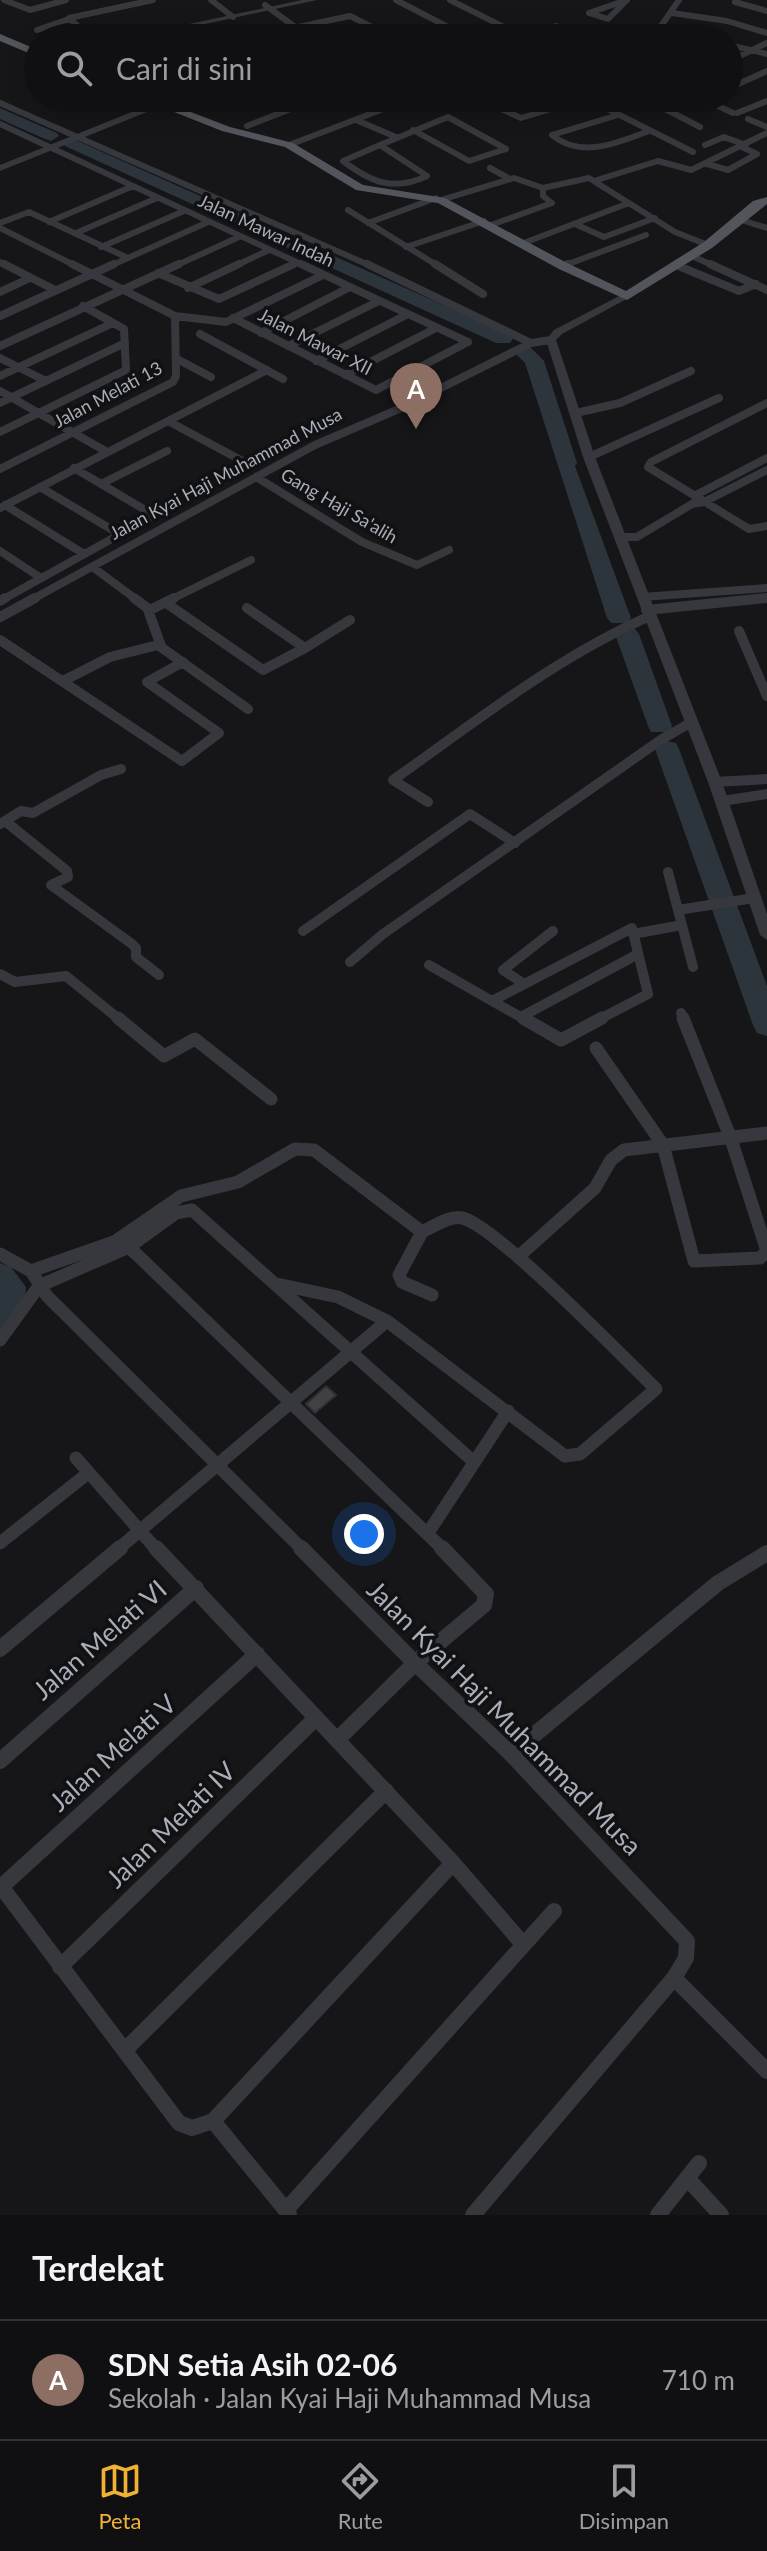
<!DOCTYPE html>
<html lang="id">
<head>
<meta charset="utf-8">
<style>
	body { margin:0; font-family:Lato,sans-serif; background:#1e1e20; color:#f1f3f6 }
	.you { position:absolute; left:364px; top:1534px; width:28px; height:28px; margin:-20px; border:6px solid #fff; border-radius:50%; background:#1a73e8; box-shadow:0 0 0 12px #1a73e833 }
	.badge { display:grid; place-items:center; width:52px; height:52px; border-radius:50%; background:#f2b134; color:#fff; font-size:26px; font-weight:700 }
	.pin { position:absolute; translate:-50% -66px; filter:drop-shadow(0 2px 4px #0008) }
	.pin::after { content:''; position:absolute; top:42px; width:28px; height:24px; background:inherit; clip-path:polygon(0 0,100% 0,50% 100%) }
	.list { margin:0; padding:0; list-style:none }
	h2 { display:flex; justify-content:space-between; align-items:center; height:104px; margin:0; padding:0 32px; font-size:34px }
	h2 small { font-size:26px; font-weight:400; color:#9c9d9f }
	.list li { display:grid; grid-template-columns:52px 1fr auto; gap:24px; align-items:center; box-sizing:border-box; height:120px; padding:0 32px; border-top:2px solid #303032 }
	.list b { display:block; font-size:30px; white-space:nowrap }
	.list p { margin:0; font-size:26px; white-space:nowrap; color:#9c9d9f }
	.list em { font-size:26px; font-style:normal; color:#9c9d9f }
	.icon { flex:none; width:44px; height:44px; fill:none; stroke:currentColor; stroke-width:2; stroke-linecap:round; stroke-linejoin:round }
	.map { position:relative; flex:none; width:767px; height:2215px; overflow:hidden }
	.search { position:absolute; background:#101012; box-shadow:0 4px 20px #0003; left:24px; right:24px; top:24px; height:88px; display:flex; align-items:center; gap:20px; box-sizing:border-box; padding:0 28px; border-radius:44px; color:#9c9d9f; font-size:30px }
	.sheet { height:224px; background:#101012 }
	nav { display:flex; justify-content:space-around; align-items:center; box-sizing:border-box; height:112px; border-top:2px solid #303032; background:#101012; font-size:22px; color:#9c9d9f }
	nav a { display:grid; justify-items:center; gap:4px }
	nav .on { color:#f2b134 }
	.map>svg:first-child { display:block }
</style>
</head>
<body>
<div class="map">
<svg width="767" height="2215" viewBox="0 0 767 2215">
	<rect width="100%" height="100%" fill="#161618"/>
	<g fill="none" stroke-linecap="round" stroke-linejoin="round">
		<path fill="#2c353c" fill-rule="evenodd" d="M0 108 57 133 59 136 51 141 45 139 0 119Z
			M71 138 510 335 513 339 510 343H496L65 146 63 143 65 140Z
			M524 346 531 348 544 361 577 463 575 466 631 618 627 623H611L607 618 525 363 514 352Z
			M627 627 635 629 639 634 672 726 669 732H651L648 726 615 634 619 629Z
			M667 741 676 743 679 749 767 986V1036L757 1033 753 1025 655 749 658 743Z
			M0 1263 11 1267 26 1287C25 1306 21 1318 12 1334L0 1338Z"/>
	</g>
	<path fill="#404145" stroke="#303034" stroke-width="2" d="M326 1386 336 1395 315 1413 306 1404Z"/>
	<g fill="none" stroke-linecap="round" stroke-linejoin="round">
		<path stroke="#37383d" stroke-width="6" d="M4 0 30 10 66 0
			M211 0 233 17
			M396 0 469 38
			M450 0 526 38
			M735 2 767 11
			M265 5 295 27
			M589 13 608 19 627 0
			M589 13 624 1
			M672 13 727 21 767 33
			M37 30 69 19
			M332 36 336 38
			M91 38 69 18 153 0
			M246 38 350 16 394 38
			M307 38 321 32 314 24
			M522 38 556 26
			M646 38 661 26 679 0
			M729 45 767 54
			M729 61 767 43
			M729 88 767 71
			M198 98 220 109 249 98
			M586 98 693 152
			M644 98 700 127
			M701 98 733 113
			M0 103 371 266
			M488 103 521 118 587 98
			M737 113 767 101
			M748 119 767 127
			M356 120 396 137
			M0 124 305 266
			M247 126 319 98
			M413 130 469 161 506 149
			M552 135C581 159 618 143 649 131
			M552 135 618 115
			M289 145 412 98
			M380 145 427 176C393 192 371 182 343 161Z
			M380 145 448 117 506 149
			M705 145 724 137 746 145
			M707 164 728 170 757 154 742 147
			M490 168 510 179
			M597 180 658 161 691 170 767 133
			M441 200 514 178 543 188
			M348 210 438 266
			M738 219 767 228
			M49 222 133 186
			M0 223 29 212 128 258 110 266
			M368 223 436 198
			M575 224 604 237 655 218
			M491 225 552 203 543 196V188L589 178 675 232 708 245
			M0 228 76 266
			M76 233 157 198
			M521 244 629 203
			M101 247 184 211
			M406 247 484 221
			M692 256 714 266
			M128 258 208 222
			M0 262 8 266
			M676 265 679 266
			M175 266 239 237
			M235 266 269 250
			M289 266 296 263
			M563 266 646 235"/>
		<path stroke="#37383d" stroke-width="8" d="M4 264 55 290
			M72 264 175 316 226 322 323 275
			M301 264 468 342
			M367 264 531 343
			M435 264 483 294
			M710 264 767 290
			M676 265 739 291 756 284
			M563 266 568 264
			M158 273 219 299 294 264
			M188 288 239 264
			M0 292 30 278
			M0 316 114 264
			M233 318 376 390 468 342
			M261 333 348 288
			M200 334 283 379
			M0 346 179 264
			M288 346 377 302
			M0 358 46 381
			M177 359 211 377
			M316 361 406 315
			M345 375 436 328
			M0 376 113 323
			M0 391 107 452
			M0 403 125 343
			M767 403 651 462 648 467 749 529 767 526
			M576 413 620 403 691 371
			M168 421 267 370
			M0 432 126 370 124 329 83 306
			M589 457 719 398
			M0 469 173 382 176 376 175 316
			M256 477 362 542 417 565 449 550
			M101 484 167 451
			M40 487 121 535
			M694 496 767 458
			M5 505 84 554
			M0 508 168 421 248 464
			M621 537H637L692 504 704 502 767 470
			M0 551 41 578
			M94 568 137 600
			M642 597 767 588
			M2 600 151 517 152 514 74 468
			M31 600 315 445 399 409 531 343 551 340
			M170 600 251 560
			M747 600 767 598"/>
		<path stroke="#37383d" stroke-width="10" d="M134 598 150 610 174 598
			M0 601 5 598
			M166 603 263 670 305 648 247 608
			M148 610 161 646
			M646 610 767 598
			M0 617 35 598
			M739 631 767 696
			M0 640 182 761 219 733 147 682 183 662
			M305 648 350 620
			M63 681 110 657 158 645 248 709
			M715 782 767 779
			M722 801 767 794
			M428 802 393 780C475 722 557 657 650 616
			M5 821 21 811 33 813 101 775 121 769
			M0 824 5 821 67 871 68 877 51 885 132 944 136 948V957L159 975
			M668 872 693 967
			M678 910 754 898
			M303 931 470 814 515 843
			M633 934 682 925
			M350 962 383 934 662 739 692 722
			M429 965 492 1001
			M0 974 15 982 66 976 120 1020
			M524 984 503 970 553 931
			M492 1001 526 1020
			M492 1001 632 928 648 994 598 1020
			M681 1013 684 1020
			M521 1017 638 954"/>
		<path stroke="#37383d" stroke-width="13" d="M118 1018 164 1056 195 1039 271 1099
			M523 1018 561 1040 602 1018
			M596 1048 663 1145 694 1261 760 1258 767 1251 731 1139 683 1018
			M422 1232 399 1275 402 1282 432 1295
			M129 1247 444 1550
			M0 1254 31 1271 47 1296 303 1550
			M518 1257 595 1188 611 1160 624 1150 767 1133
			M31 1271 114 1242 181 1196 238 1182 295 1149 314 1150 422 1232C433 1227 450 1215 462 1218 494 1224 625 1359 656 1389L580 1454 565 1456 387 1321 117 1550
			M277 1284 338 1297 387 1321
			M0 1340 39 1286 129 1247 176 1213 192 1210 474 1462
			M76 1458 157 1550
			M428 1533 508 1411
			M0 1543 87 1474"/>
		<path stroke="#37383d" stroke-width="16" d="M156 1548 453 1863 523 1944
			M301 1548 415 1663 511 1754 687 1941 686 1958 674 1978 473 2215
			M0 1649 120 1548
			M338 1739 415 1663 484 1605 486 1594 442 1548
			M511 1754 718 1583 767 1553
			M0 1761 196 1588
			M0 1885 179 2123 192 2128 213 2121 453 1863
			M1 1887 257 1654
			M60 1967 316 1718
			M674 1978 767 2071
			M125 2050 386 1791
			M213 2121 289 2214
			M687 2178 721 2215
			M286 2210 554 1911
			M658 2215 699 2163"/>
		<path fill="#37383d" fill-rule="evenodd" d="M302 0H317L140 38H124Z
			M137 29 140 33 115 38H100Z
			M159 101 163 104 162 106 0 171V165Z
			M623 294 632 296 562 334 556 340 595 457 722 782 767 914V940L760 935 708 782 583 457 546 340 554 330Z"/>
		<path fill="#53555c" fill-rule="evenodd" d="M0 34 38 50V57L0 41Z
			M139 98H154L230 127 293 143 363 185 445 198 567 263 626 291 704 242 753 201 767 197V204L712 248 627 300 559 269 438 203 356 190 285 147 222 131Z"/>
	</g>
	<g text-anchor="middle" stroke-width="7" stroke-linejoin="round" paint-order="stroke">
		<g font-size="18" fill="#a8adb8" stroke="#111113">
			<text transform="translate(266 231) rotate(25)" y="6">Jalan Mawar Indah</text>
			<text transform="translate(315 342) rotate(27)" y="6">Jalan Mawar XII</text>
			<text transform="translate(108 395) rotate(-28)" y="6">Jalan Melati 13</text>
			<text transform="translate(226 474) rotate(-28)" y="6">Jalan Kyai Haji Muhammad Musa</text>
			<text transform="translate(339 506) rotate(30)" y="6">Gang Haji Sa'alih</text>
		</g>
		<g font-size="26" fill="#a8adb8" stroke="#111113">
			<text transform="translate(100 1640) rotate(-41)" y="9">Jalan Melati VI</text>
			<text transform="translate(504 1718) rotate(45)" y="9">Jalan Kyai Haji Muhammad Musa</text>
			<text transform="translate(113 1753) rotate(-42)" y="9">Jalan Melati V</text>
			<text transform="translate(171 1825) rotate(-44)" y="9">Jalan Melati IV</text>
		</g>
	</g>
</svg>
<div class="you"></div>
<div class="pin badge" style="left:416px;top:429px;background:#8d6e63">A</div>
<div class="search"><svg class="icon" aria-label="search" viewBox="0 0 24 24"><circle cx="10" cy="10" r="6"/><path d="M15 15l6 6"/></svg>Cari di sini</div>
</div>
<section class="sheet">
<h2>Terdekat<small></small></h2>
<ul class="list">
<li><span class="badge" style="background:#8d6e63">A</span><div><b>SDN Setia Asih 02-06</b><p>Sekolah · Jalan Kyai Haji Muhammad Musa</p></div><em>710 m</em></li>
</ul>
</section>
<nav>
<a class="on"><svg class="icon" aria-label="map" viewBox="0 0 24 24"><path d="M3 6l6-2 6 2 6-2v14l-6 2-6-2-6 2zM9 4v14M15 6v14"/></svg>Peta</a>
<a><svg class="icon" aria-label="directions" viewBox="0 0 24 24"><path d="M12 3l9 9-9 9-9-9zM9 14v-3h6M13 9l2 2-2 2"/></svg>Rute</a>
<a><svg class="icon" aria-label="saved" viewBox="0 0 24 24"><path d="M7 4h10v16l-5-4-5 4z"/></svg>Disimpan</a>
</nav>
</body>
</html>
